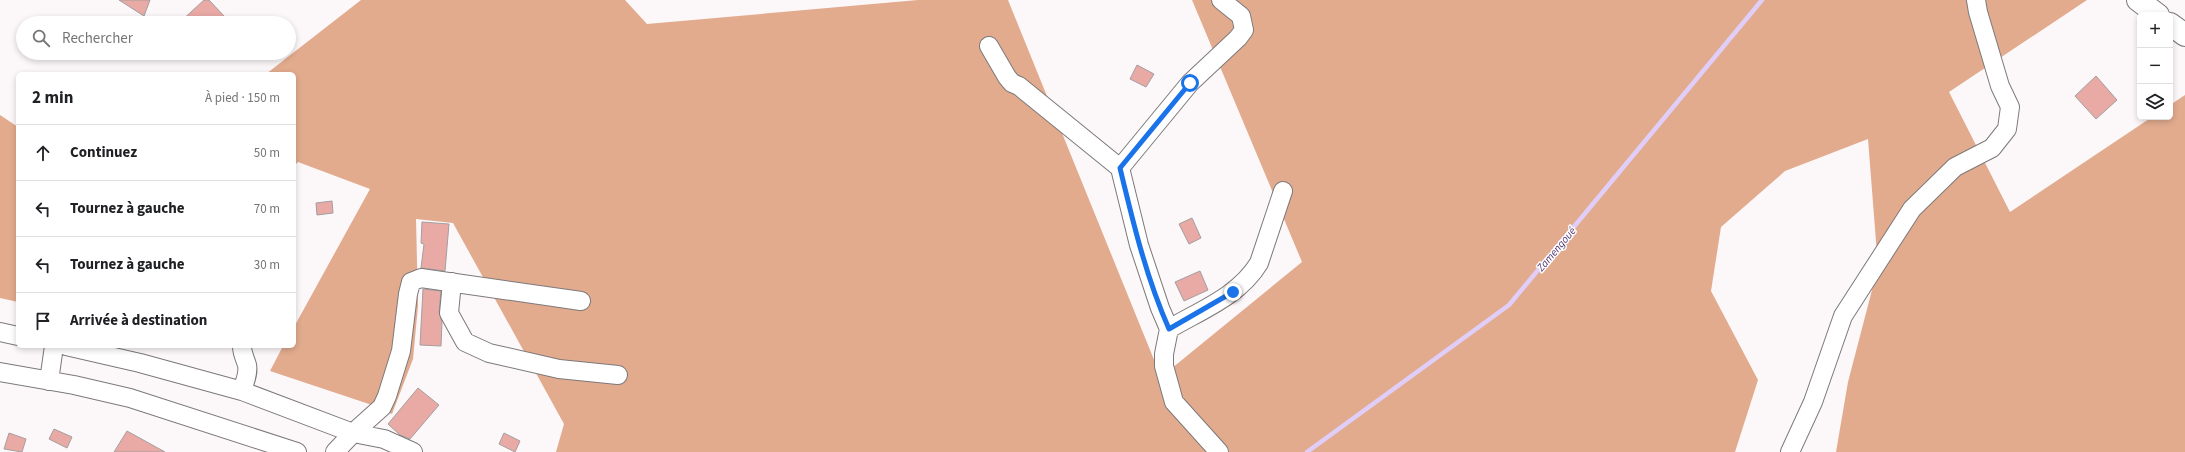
<!DOCTYPE html>
<html lang="fr">
<head>
<meta charset="utf-8">
<style>
	body { margin:0; font-family:"Source Sans 3",sans-serif; background:#f6f6f6; color:#202124 }
	.controls { position:absolute; right:12px; top:12px; display:grid; overflow:hidden; border-radius:6px; box-shadow:0 2px 6px #0003 }
	.controls button { width:36px; height:36px; display:grid; place-items:center; padding:0; border:0; border-bottom:1px solid #e0e0e0; background:#fff; color:#202124; font:20px sans-serif }
	.stop { position:absolute; width:12px; height:12px; margin:-9px; border:3px solid #1a73e8; border-radius:50%; background:#fff }
	.stop.end { background:#1a73e8; border-color:#fff; box-shadow:0 1px 4px #0008 }
	.list { margin:0; padding:0; list-style:none }
	h2 { display:flex; justify-content:space-between; align-items:center; height:52px; margin:0; padding:0 16px; font-size:17px }
	h2 small { font-size:13px; font-weight:400; color:#757577 }
	.list li { display:grid; grid-template-columns:26px 1fr auto; gap:12px; align-items:center; box-sizing:border-box; height:56px; padding:0 16px; border-top:1px solid #e0e0e0 }
	.list b { display:block; font-size:15px; white-space:nowrap }
	.list em { font-size:13px; font-style:normal; color:#757577 }
	.icon { flex:none; width:22px; height:22px; fill:none; stroke:currentColor; stroke-width:2; stroke-linecap:round; stroke-linejoin:round }
	.map { position:relative; flex:none; width:2185px; height:452px; overflow:hidden }
	.search { position:absolute; background:#fff; box-shadow:0 2px 6px #0003; left:16px; top:16px; width:280px; height:44px; display:flex; align-items:center; gap:10px; box-sizing:border-box; padding:0 14px; border-radius:22px; color:#757577; font-size:15px }
	.panel { position:absolute; background:#fff; box-shadow:0 2px 6px #0003; left:16px; top:72px; width:280px; height:276px; border-radius:6px }
	.map>svg:first-child { display:block }
</style>
</head>
<body>
<div class="map">
<svg width="2185" height="452" viewBox="0 0 2185 452">
	<rect width="100%" height="100%" fill="#fcf7f9"/>
	<path fill="#e2ab8e" d="M361 0H625L647 24 918 0H1008L1161 377 1302 262 1192 0H2087L1949 92 2010 212 2152 117H2170V105L2185 95V452H1836L1848 382 1878 267 1868 139 1785 171 1721 227 1711 291 1758 380 1735 452H556L564 424 453 223 416 219 418 306 413 359 392 414 372 405 270 371 283 346H294V327L370 189 298 162 294 166V74H266Z
		M0 115 18 127V302L0 298Z"/>
	<g fill="none" stroke-linecap="round" stroke-linejoin="round">
		<path stroke="#e0cef9" stroke-width="4.5" d="M1307 452 1509 305 1762 0"/>
	</g>
	<path fill="#e9a9a5" stroke="#a39f9f" d="M119 0H150L144 16Z
		M204 0H209L225 17 218 23H179Z
		M1137 65 1154 74 1146 87 1130 79Z
		M2096 76 2117 100 2096 119 2075 96Z
		M332 201 333 213 317 215 316 203Z
		M1192 218 1201 238 1189 244 1179 224Z
		M422 222 449 224 445 271 421 268 424 244 421 243Z
		M1200 271 1208 290 1184 301 1175 282Z
		M423 289 441 291 439 312 442 322 441 346 420 345Z
		M418 388 439 405 410 439 400 435 388 424Z
		M54 429 72 437 67 448 49 439Z
		M127 431 165 452H114Z
		M9 433 26 439 22 452 4 449Z
		M504 433 520 441 515 452 499 444Z"/>
	<g fill="none" stroke-linecap="round" stroke-linejoin="round">
		<g stroke="#7d797a" stroke-width="20">
			<path id="street" d="M989 46 1007 77 1012 83 1019 86 1120 168 1139 245 1160 308 1169 329 1164 354V366L1174 402 1219 452
				M1120 168 1190 83 1238 38 1244 30 1241 16 1221 0
				M452 282 449 313 465 342 489 353 559 369 618 375
				M1169 329C1201 310 1239 296 1259 263L1283 191
				M0 332 18 336
				M66 346 140 363 242 391 353 433 384 439 413 452
				M242 346C242 354 245 358 247 365 249 374 244 383 242 391
				M0 372 74 385 130 398 297 452
				M49 381 54 346
				M335 452 353 433 382 407 387 396 401 351 408 294 411 282 421 278 581 301
				M1790 452 1813 402 1843 316 1912 209 1955 167 1992 148 2007 129 2010 107 2000 86 1978 12 1976 0"/>
		</g>
		<g stroke="#7d797a" stroke-width="24">
			<path id="secondary" d="M2138 0 2158 15
				M2170 24 2185 35"/>
		</g>
		<use href="#street" stroke="#fff" stroke-width="18"/>
		<use href="#secondary" stroke="#fff" stroke-width="22"/>
	</g>
	<g fill="none" stroke-linecap="round" stroke-linejoin="round">
		<path stroke="#1a73e8" stroke-width="5" d="M1190 83 1120 168C1133 222 1146 277 1169 329L1233 292"/>
	</g>
	<g text-anchor="middle" stroke-width="3" stroke-linejoin="round" paint-order="stroke">
		<g font-size="11" font-style="italic" fill="#513372" stroke="#fff">
			<text transform="translate(1556 249) rotate(-50)" y="4">Zamengoué</text>
		</g>
	</g>
</svg>
<div class="controls">
<button>+</button>
<button>−</button>
<button><svg class="icon" aria-label="layers" viewBox="0 0 24 24"><path d="M12 4l9 5-9 5-9-5zM3 14l9 5 9-5"/></svg></button>
</div>
<div class="stop" style="left:1190px;top:83px"></div>
<div class="stop end" style="left:1233px;top:292px"></div>
<div class="search"><svg class="icon" aria-label="search" viewBox="0 0 24 24"><circle cx="10" cy="10" r="6"/><path d="M15 15l6 6"/></svg>Rechercher</div>
<section class="panel">
<h2>2 min<small>À pied · 150 m</small></h2>
<ul class="list">
<li><svg class="icon" aria-label="ahead" viewBox="0 0 24 24"><path d="M12 20V5M6 11l6-6 6 6"/></svg><div><b>Continuez</b></div><em>50 m</em></li>
<li><svg class="icon" aria-label="left" viewBox="0 0 24 24"><path d="M17 20v-9H6M10 6l-5 5 5 5"/></svg><div><b>Tournez à gauche</b></div><em>70 m</em></li>
<li><svg class="icon" aria-label="left" viewBox="0 0 24 24"><path d="M17 20v-9H6M10 6l-5 5 5 5"/></svg><div><b>Tournez à gauche</b></div><em>30 m</em></li>
<li><svg class="icon" aria-label="arrive" viewBox="0 0 24 24"><path d="M6 21V4h12l-3 4 3 4H6"/></svg><div><b>Arrivée à destination</b></div></li>
</ul>
</section>
</div>
</body>
</html>
